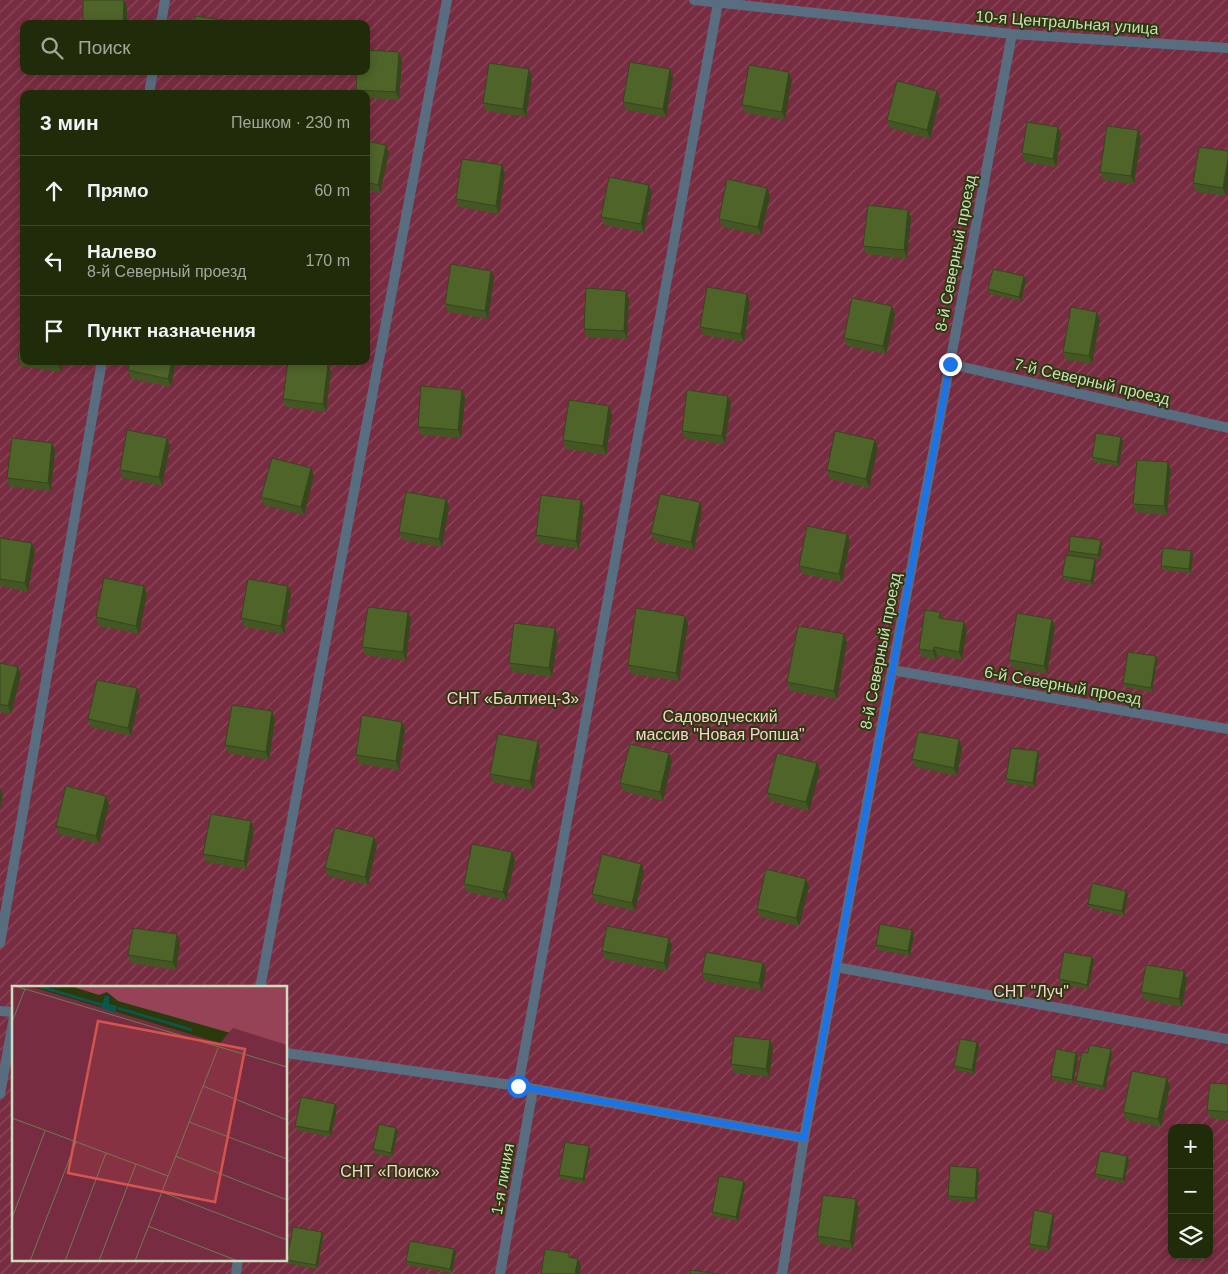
<!DOCTYPE html>
<html lang="ru">
<head>
<meta charset="utf-8">
<style>
	body { margin:0; font-family:Arial,sans-serif; background:#283412; color:#f1f3f6 }
	.controls { position:absolute; right:15px; bottom:15px; display:grid; overflow:hidden; border-radius:10px; box-shadow:0 2px 8px #0003 }
	.controls button { width:45px; height:45px; display:grid; place-items:center; padding:0; border:0; border-bottom:1px solid #3d482a; background:#202c09; color:#f1f3f6; font:25px sans-serif }
	.stop { position:absolute; width:15px; height:15px; margin:-11px; border:4px solid #1a73e8; border-radius:50%; background:#fff }
	.stop.end { background:#1a73e8; border-color:#fff; box-shadow:0 1px 5px #0008 }
	.list { margin:0; padding:0; list-style:none }
	h2 { display:flex; justify-content:space-between; align-items:center; height:65px; margin:0; padding:0 20px; font-size:21px }
	h2 small { font-size:16px; font-weight:400; color:#a2a79c }
	.list li { display:grid; grid-template-columns:32px 1fr auto; gap:15px; align-items:center; box-sizing:border-box; height:70px; padding:0 20px; border-top:1px solid #3d482a }
	.list b { display:block; font-size:19px; white-space:nowrap }
	.list p { margin:0; font-size:16px; white-space:nowrap; color:#a2a79c }
	.list em { font-size:16px; font-style:normal; color:#a2a79c }
	.icon { flex:none; width:28px; height:28px; fill:none; stroke:currentColor; stroke-width:2; stroke-linecap:round; stroke-linejoin:round }
	.map { position:relative; flex:none; width:1228px; height:1274px; overflow:hidden }
	.search { position:absolute; background:#202c09; box-shadow:0 2px 8px #0003; left:20px; top:20px; width:350px; height:55px; display:flex; align-items:center; gap:12px; box-sizing:border-box; padding:0 18px; border-radius:10px; color:#a2a79c; font-size:19px }
	.panel { position:absolute; background:#202c09; box-shadow:0 2px 8px #0003; left:20px; top:90px; width:350px; height:275px; border-radius:10px }
	.map>svg:first-child { display:block }
</style>
</head>
<body>
<div class="map">
<svg width="1228" height="1274" viewBox="0 0 1228 1274">
	<defs>
		<pattern id="garden-furrows" width="10" height="10" patternUnits="userSpaceOnUse" patternTransform="scale(1.25)"><rect width="10" height="10" fill="#782c41"/><path d="M-1 1l2-2M0 10L10 0M9 11l2-2" fill="none" stroke="#8a4a5a"/></pattern>
	</defs>
	<rect width="100%" height="100%" fill="#2b3a0c"/>
	<path fill="url(#garden-furrows)" fill-rule="evenodd" d="M0 0H1228V1274H0ZM24 24H366V71H24ZM24 94H366V361H24ZM14 988H286V1260H14ZM1172 1128H1209V1255H1172Z"/>
	<g fill="none" stroke-linecap="round" stroke-linejoin="round">
		<path stroke="#586d80" stroke-width="10" d="M161 24 165 0
			M149 94 153 71
			M0 943 102 361
			M260 988 447 0
			M518 1086 718 3"/>
		<path stroke="#586d80" stroke-width="10" d="M694 0 1012 34 1228 48
			M950 364 1228 428
			M892 670 1228 729
			M836 967 1228 1039
			M0 1011 14 1012
			M286 1053 518 1086 804 1138
			M0 1094 14 1017
			M236 1274 238 1260
			M500 1274 533 1089
			M782 1274 804 1138 1012 34"/>
	</g>
	<path fill="#435623" d="M399 52 402 60 399 100 366 98V94H357L356 90Z
		M670 69 673 77 666 117 626 110 623 102Z
		M532 77 526 117 486 111 483 103Z
		M792 80 785 120 745 113 742 105Z
		M940 99 930 139 890 128 887 120Z
		M1138 130 1141 138 1134 184 1103 180 1100 172Z
		M1061 135 1056 167 1025 162 1022 153Z
		M366 141 386 145 389 153 380 193 366 190Z
		M1228 151 1226 196 1196 192 1193 183Z
		M505 174 499 214 459 207 456 199Z
		M649 185 652 193 644 232 604 225 601 217Z
		M767 188 770 196 761 235 722 227 719 219Z
		M908 210 911 218 907 259 866 254 863 246Z
		M494 279 488 319 448 312 445 304Z
		M1026 280 1021 301 990 294 988 289Z
		M747 294 750 302 744 342 703 335 700 327Z
		M629 299 627 339 587 337 584 329Z
		M892 306 895 315 886 354 847 346 844 338Z
		M1097 312 1100 320 1092 364 1066 360 1063 352Z
		M24 317V361H62L61 372 21 366 18 358Z
		M130 361H176L171 387 131 379 128 370Z
		M328 364 331 372 326 412 286 407 283 399Z
		M462 390 465 398 461 438 421 435 418 427Z
		M728 396 731 404 725 444 685 439 682 431Z
		M609 406 612 415 606 455 566 449 563 440Z
		M1121 437 1123 441 1119 466 1093 462 1092 457Z
		M167 438 170 446 162 486 122 478 120 470Z
		M52 443 55 451 51 491 10 487 7 478Z
		M878 448 869 488 830 479 827 470Z
		M311 468 314 476 304 515 264 505 261 497Z
		M1171 470 1167 515 1136 512 1133 504Z
		M446 499 449 507 442 547 402 540 399 532Z
		M700 502 702 510 694 550 654 541 651 533Z
		M584 508 579 549 539 543 536 535Z
		M847 534 850 542 842 582 802 574 799 566Z
		M0 538 35 551 28 592 0 586Z
		M1102 544 1100 559 1070 555 1069 551Z
		M1191 551 1193 555 1191 573 1163 570 1161 566Z
		M1096 564 1093 585 1064 580 1062 576Z
		M144 586 147 594 139 634 99 626 96 617Z
		M291 594 284 634 244 627 241 618Z
		M940 612 942 618 967 630 962 660 937 655 936 660 922 657 919 649Z
		M685 616 688 624 679 681 631 674 628 665Z
		M1052 619 1055 627 1047 674 1012 668 1009 660Z
		M411 620 406 661 365 655 362 647Z
		M555 628 558 637 552 677 512 672 509 663Z
		M844 634 847 642 837 699 790 691 787 682Z
		M1156 656 1157 660 1152 692 1125 687 1123 683Z
		M0 663 21 675 11 714 0 712Z
		M137 688 140 696 131 736 91 727 88 719Z
		M272 711 275 720 269 760 228 753 225 745Z
		M405 730 399 770 359 764 356 755Z
		M962 748 957 776 915 767 912 759Z
		M540 749 533 790 493 782 490 774Z
		M669 753 672 761 663 801 623 791 620 783Z
		M1039 756 1035 787 1007 783 1006 779Z
		M820 771 809 811 770 801 767 793Z
		M106 796 109 805 99 844 59 834 56 826Z
		M251 821 254 830 246 869 206 862 203 854Z
		M374 837 377 845 368 885 328 876 325 868Z
		M515 861 506 900 467 892 464 884Z
		M644 872 635 911 595 902 592 894Z
		M806 879 809 887 799 926 760 917 757 909Z
		M1128 895 1124 916 1090 908 1088 904Z
		M914 934 910 956 878 950 876 945Z
		M180 943 176 970 131 963 128 955Z
		M672 946 667 971 605 959 602 951Z
		M1092 957 1094 962 1088 989 1060 984 1059 979Z
		M763 963 766 971 762 991 705 981 702 973Z
		M1187 979 1182 1007 1144 1000 1141 992Z
		M770 1040 773 1049 769 1077 734 1073 731 1064Z
		M977 1042 979 1046 974 1074 956 1070 954 1066Z
		M1111 1049 1112 1054 1105 1090 1077 1085 1076 1081Z
		M1076 1053 1078 1057 1073 1084 1053 1080 1051 1076Z
		M1167 1078 1170 1086 1161 1127 1126 1120 1123 1112Z
		M1228 1084V1120L1210 1118 1207 1110Z
		M337 1108 331 1137 297 1130 295 1126Z
		M398 1132 392 1157 375 1154 373 1149Z
		M590 1150 584 1183 561 1179 559 1175Z
		M1129 1160 1124 1183 1097 1178 1095 1174Z
		M977 1168 979 1172 977 1202 949 1200 948 1196Z
		M745 1185 738 1221 713 1216 712 1212Z
		M859 1208 853 1249 820 1244 817 1236Z
		M1053 1214 1054 1218 1049 1251 1030 1248 1029 1244Z
		M322 1232 323 1237 317 1269 289 1264 287 1260Z
		M456 1253 452 1273 408 1265 406 1261Z"/>
	<path fill="#37461d" d="M124 0 127 7V24H123Z
		M399 52 402 60 399 100 396 92Z
		M529 69 532 77 526 117 523 109Z
		M670 69 673 77 666 117 663 109Z
		M789 72 792 80 785 120 782 112Z
		M937 91 940 99 930 139 927 130Z
		M1058 127 1061 135 1056 167 1053 159Z
		M1138 130 1141 138 1134 184 1131 176Z
		M386 145 389 153 380 193 378 185Z
		M1228 159V186L1226 196 1223 188Z
		M502 165 505 174 499 214 496 206Z
		M649 185 652 193 644 232 641 224Z
		M767 188 770 196 761 235 758 227Z
		M908 210 911 218 907 259 904 250Z
		M491 271 494 279 488 319 485 311Z
		M1024 276 1026 280 1021 301 1019 297Z
		M626 291 629 299 627 339 624 331Z
		M747 294 750 302 744 342 741 334Z
		M892 306 895 315 886 354 883 346Z
		M1097 312 1100 320 1092 364 1089 356Z
		M58 361H62L61 372 58 364Z
		M172 361H176L171 387 168 379Z
		M328 364 331 372 326 412 323 404Z
		M462 390 465 398 461 438 458 430Z
		M728 396 731 404 725 444 722 436Z
		M609 406 612 415 606 455 603 446Z
		M1121 437 1123 441 1119 466 1117 462Z
		M167 438 170 446 162 486 159 477Z
		M875 440 878 448 869 488 866 479Z
		M52 443 55 451 51 491 48 483Z
		M1168 462 1171 470 1167 515 1164 506Z
		M311 468 314 476 304 515 301 507Z
		M446 499 449 507 442 547 439 539Z
		M581 500 584 508 579 549 576 541Z
		M700 502 702 510 694 550 691 542Z
		M847 534 850 542 842 582 839 574Z
		M1101 540 1102 544 1100 559 1098 555Z
		M32 543 35 551 28 592 25 583Z
		M1191 551 1193 555 1191 573 1189 569Z
		M1095 559 1096 564 1093 585 1091 581Z
		M144 586 147 594 139 634 136 626Z
		M288 586 291 594 284 634 281 626Z
		M408 612 411 620 406 661 403 652Z
		M685 616 688 624 679 681 676 673Z
		M1052 619 1055 627 1047 674 1044 666Z
		M964 622 967 630 962 660 959 652Z
		M555 628 558 637 552 677 549 668Z
		M844 634 847 642 837 699 834 691Z
		M934 647 937 655 936 660 933 651Z
		M1156 656 1157 660 1152 692 1151 688Z
		M18 667 21 675 11 714 8 706Z
		M137 688 140 696 131 736 128 728Z
		M272 711 275 720 269 760 266 752Z
		M402 722 405 730 399 770 396 761Z
		M959 739 962 748 957 776 954 768Z
		M538 741 540 749 533 790 530 781Z
		M1038 751 1039 756 1035 787 1033 783Z
		M669 753 672 761 663 801 660 792Z
		M817 763 820 771 809 811 806 802Z
		M0 788 3 795 0 809Z
		M106 796 109 805 99 844 96 836Z
		M251 821 254 830 246 869 244 861Z
		M374 837 377 845 368 885 365 877Z
		M512 852 515 861 506 900 503 892Z
		M641 864 644 872 635 911 632 903Z
		M806 879 809 887 799 926 796 918Z
		M1126 891 1128 895 1124 916 1122 911Z
		M912 930 914 934 910 956 908 951Z
		M177 934 180 943 176 970 173 962Z
		M669 938 672 946 667 971 664 963Z
		M1092 957 1094 962 1088 989 1087 985Z
		M763 963 766 971 762 991 759 983Z
		M1184 971 1187 979 1182 1007 1179 999Z
		M770 1040 773 1049 769 1077 766 1069Z
		M977 1042 979 1046 974 1074 972 1070Z
		M1111 1049 1112 1054 1105 1090 1103 1086Z
		M1076 1053 1078 1057 1073 1084 1072 1080Z
		M1167 1078 1170 1086 1161 1127 1158 1119Z
		M335 1104 337 1108 331 1137 329 1132Z
		M396 1128 398 1132 392 1157 391 1153Z
		M589 1146 590 1150 584 1183 583 1179Z
		M1127 1156 1129 1160 1124 1183 1123 1179Z
		M977 1168 979 1172 977 1202 975 1198Z
		M744 1181 745 1185 738 1221 736 1217Z
		M856 1199 859 1208 853 1249 850 1241Z
		M1053 1214 1054 1218 1049 1251 1047 1247Z
		M322 1232 323 1237 317 1269 316 1265Z
		M454 1249 456 1253 452 1273 450 1269Z
		M578 1259 581 1267 580 1274H575Z"/>
	<path fill="#4e6429" stroke="#37461d" d="M83 0H124L123 24H83Z
		M195 16 235 22V24H194Z
		M366 50 399 52 396 92 356 90 357 71H366Z
		M630 62 670 69 663 109 623 102Z
		M489 63 529 69 523 109 483 103Z
		M749 65 789 72 782 112 742 105Z
		M897 81 937 91 927 130 887 120Z
		M1027 122 1058 127 1053 159 1022 153Z
		M1107 126 1138 130 1131 176 1100 172Z
		M366 141 386 145 378 185 366 182Z
		M1199 147 1228 151V159L1223 188 1193 183Z
		M462 159 502 165 496 206 456 199Z
		M609 177 649 185 641 224 601 217Z
		M727 179 767 188 758 227 719 219Z
		M868 205 908 210 904 250 863 246Z
		M451 264 491 271 485 311 445 304Z
		M993 269 1024 276 1019 297 988 289Z
		M707 287 747 294 741 334 700 327Z
		M586 288 626 291 624 331 584 329Z
		M852 298 892 306 883 346 844 338Z
		M1071 307 1097 312 1089 356 1063 352Z
		M24 317V359L18 358Z
		M41 361H58V364Z
		M130 361H172L168 379 128 370Z
		M288 361H310L328 364 323 404 283 399Z
		M421 386 462 390 458 430 418 427Z
		M687 390 728 396 722 436 682 431Z
		M569 400 609 406 603 446 563 440Z
		M127 430 167 438 159 477 120 470Z
		M835 431 875 440 866 479 827 470Z
		M1096 433 1121 437 1117 462 1092 457Z
		M12 438 52 443 48 483 7 478Z
		M272 458 311 468 301 507 261 497Z
		M1137 460 1168 462 1164 506 1133 504Z
		M406 492 446 499 439 539 399 532Z
		M660 494 700 502 691 542 651 533Z
		M541 495 581 500 576 541 536 535Z
		M807 526 847 534 839 574 799 566Z
		M1070 536 1101 540 1098 555 1069 551Z
		M0 538 32 543 25 583 0 579Z
		M1163 548 1191 551 1189 569 1161 566Z
		M1066 555 1095 559 1091 581 1062 576Z
		M104 578 144 586 136 626 96 617Z
		M248 579 288 586 281 626 241 618Z
		M368 607 408 612 403 652 362 647Z
		M636 608 685 616 676 673 628 665Z
		M925 610 940 612 939 618 964 622 959 652 934 647 933 651 919 649Z
		M1017 613 1052 619 1044 666 1009 660Z
		M514 623 555 628 549 668 509 663Z
		M798 626 844 634 834 691 787 682Z
		M1128 652 1156 656 1151 688 1123 683Z
		M0 663 18 667 8 706 0 704Z
		M97 680 137 688 128 728 88 719Z
		M232 705 272 711 266 752 225 745Z
		M362 715 402 722 396 761 356 755Z
		M918 732 959 739 954 768 912 759Z
		M498 734 538 741 530 781 490 774Z
		M630 744 669 753 660 792 620 783Z
		M1011 748 1038 751 1033 783 1006 779Z
		M777 753 817 763 806 802 767 793Z
		M66 786 106 796 96 836 56 826Z
		M211 814 251 821 244 861 203 854Z
		M335 828 374 837 365 877 325 868Z
		M472 844 512 852 503 892 464 884Z
		M602 854 641 864 632 903 592 894Z
		M766 869 806 879 796 918 757 909Z
		M1092 883 1126 891 1122 911 1088 904Z
		M880 924 912 930 908 951 876 945Z
		M607 926 669 938 664 963 602 951Z
		M133 928 177 934 173 962 128 955Z
		M706 952 763 963 759 983 702 973Z
		M1064 952 1092 957 1087 985 1059 979Z
		M1146 965 1184 971 1179 999 1141 992Z
		M734 1036 770 1040 766 1069 731 1064Z
		M960 1039 977 1042 972 1070 954 1066Z
		M1089 1045 1111 1049 1103 1086 1076 1081 1082 1052 1088 1053Z
		M1056 1049 1076 1053 1072 1080 1051 1076Z
		M1132 1071 1167 1078 1158 1119 1123 1112Z
		M1210 1083 1228 1084V1112L1207 1110Z
		M301 1097 335 1104 329 1132 295 1126Z
		M379 1124 396 1128 391 1153 373 1149Z
		M565 1142 589 1146 583 1179 559 1175Z
		M1100 1151 1127 1156 1123 1179 1095 1174Z
		M950 1166 977 1168 975 1198 948 1196Z
		M719 1176 744 1181 736 1217 712 1212Z
		M823 1195 856 1199 850 1241 817 1236Z
		M1034 1210 1053 1214 1047 1247 1029 1244Z
		M293 1227 322 1232 316 1265 287 1260Z
		M410 1241 454 1249 450 1269 406 1261Z
		M545 1249 569 1253V1257L578 1259 575 1274H541Z
		M690 1270 719 1274H690Z"/>
	<g fill="none" stroke-linecap="round" stroke-linejoin="round">
		<path stroke="#1a73e8" stroke-width="6" d="M518 1086 804 1138 950 364"/>
	</g>
	<g text-anchor="middle" stroke-width="4" stroke-linejoin="round" paint-order="stroke">
		<g font-size="16" fill="#cedcbd" stroke="#2b3a0c">
			<text transform="translate(1067 22) rotate(4)" y="6">10-я Центральная улица</text>
			<text transform="translate(955 253) rotate(-79)" y="6">8-й Северный проезд</text>
			<text transform="translate(1092 381) rotate(13)" y="6">7-й Северный проезд</text>
			<text transform="translate(880 651) rotate(-79)" y="6">8-й Северный проезд</text>
			<text transform="translate(1063 685) rotate(10)" y="6">6-й Северный проезд</text>
			<text transform="translate(502 1179) rotate(-80)" y="6">1-я линия</text>
		</g>
		<g font-size="16" fill="#fecdd6" stroke="#2b3a0c">
			<text x="513" y="704">СНТ «Балтиец-3»</text>
			<text x="720" y="722">Садоводческий<tspan x="720" dy="18">массив "Новая Ропша"</tspan></text>
			<text x="1031" y="997">СНТ "Луч"</text>
			<text x="390" y="1177">СНТ «Поиск»</text>
		</g>
	</g>
	<g transform="translate(12 986)">
		<rect width="275" height="275" fill="#2b3a0c"/>
		<path d="M58 0H275V63L106 15 95 6 87 9Z" fill="#964358"/>
		<path d="M0 0H17L208 57 221 42 275 59V275H0Z" fill="#782c41"/>
		<path d="M93 10H97V18L105 20 103 27 89 22Z" fill="#0c5650"/>
		<path fill="none" stroke="#0c5650" stroke-width="2.5" d="M26 0 90 19M106 22 180 44"/>
		<path fill="none" stroke="#6c7b53" stroke-width="1" d="M3 0 275 81M0 36 13 3M191 100 275 134M0 132 156 190M177 136 275 173M163 170 275 214M150 206 275 254M0 232 33 145M136 240 226 275M18 275 64 156M53 275 94 167M87 275 124 178M123 275 206 62"/>
		<path fill="#d4554d" fill-opacity="0.15" stroke="#d4554d" stroke-width="2.5" d="M86 35 233 63 203 216 56 187Z"/>
		<rect width="275" height="275" fill="none" stroke="#cedcbd" stroke-width="2.5"/>
	</g>
</svg>
<div class="controls">
<button>+</button>
<button>−</button>
<button><svg class="icon" aria-label="layers" viewBox="0 0 24 24"><path d="M12 4l9 5-9 5-9-5zM3 14l9 5 9-5"/></svg></button>
</div>
<div class="stop" style="left:518px;top:1086px"></div>
<div class="stop end" style="left:950px;top:364px"></div>
<div class="search"><svg class="icon" aria-label="search" viewBox="0 0 24 24"><circle cx="10" cy="10" r="6"/><path d="M15 15l6 6"/></svg>Поиск</div>
<section class="panel">
<h2>3 мин<small>Пешком · 230 m</small></h2>
<ul class="list">
<li><svg class="icon" aria-label="ahead" viewBox="0 0 24 24"><path d="M12 20V5M6 11l6-6 6 6"/></svg><div><b>Прямо</b></div><em>60 m</em></li>
<li><svg class="icon" aria-label="left" viewBox="0 0 24 24"><path d="M17 20v-9H6M10 6l-5 5 5 5"/></svg><div><b>Налево</b><p>8-й Северный проезд</p></div><em>170 m</em></li>
<li><svg class="icon" aria-label="arrive" viewBox="0 0 24 24"><path d="M6 21V4h12l-3 4 3 4H6"/></svg><div><b>Пункт назначения</b></div></li>
</ul>
</section>
</div>
</body>
</html>
